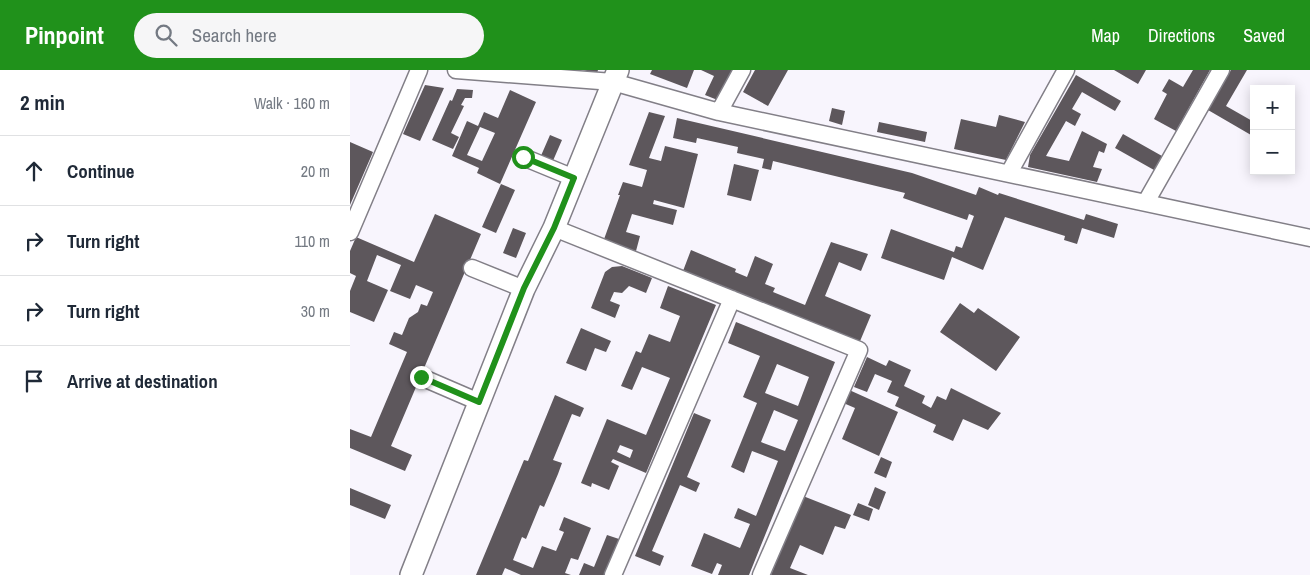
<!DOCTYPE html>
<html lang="en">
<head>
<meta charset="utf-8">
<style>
	body { margin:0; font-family:"Archivo Narrow",sans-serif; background:#f6f6f7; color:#1f2937 }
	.controls { position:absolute; right:15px; top:15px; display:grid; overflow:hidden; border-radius:0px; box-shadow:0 2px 12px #0003 }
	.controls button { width:45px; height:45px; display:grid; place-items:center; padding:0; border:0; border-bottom:1px solid #e0e1e3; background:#fff; color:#1f2937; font:25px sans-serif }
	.stop { position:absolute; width:15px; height:15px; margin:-11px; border:4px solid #20911b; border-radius:50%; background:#fff }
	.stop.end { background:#20911b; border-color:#fff; box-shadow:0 1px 5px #0008 }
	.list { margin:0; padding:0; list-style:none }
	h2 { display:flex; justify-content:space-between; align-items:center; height:65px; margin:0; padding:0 20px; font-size:21px }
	h2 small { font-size:16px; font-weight:400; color:#747a83 }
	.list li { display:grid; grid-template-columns:32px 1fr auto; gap:15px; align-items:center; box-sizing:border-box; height:70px; padding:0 20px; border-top:1px solid #e0e1e3 }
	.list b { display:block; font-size:19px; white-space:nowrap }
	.list em { font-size:16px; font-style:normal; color:#747a83 }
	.icon { flex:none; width:28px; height:28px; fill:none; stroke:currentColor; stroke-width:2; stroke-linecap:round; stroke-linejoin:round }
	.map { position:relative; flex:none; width:960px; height:505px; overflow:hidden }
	header { display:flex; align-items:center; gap:30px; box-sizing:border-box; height:70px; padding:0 25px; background:#20911b; color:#fff }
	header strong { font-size:24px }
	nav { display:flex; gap:28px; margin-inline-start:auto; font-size:18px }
	.search { width:350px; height:45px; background:#f6f6f7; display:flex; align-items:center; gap:12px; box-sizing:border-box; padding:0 18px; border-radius:28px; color:#747a83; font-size:19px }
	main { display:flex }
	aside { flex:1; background:#fff }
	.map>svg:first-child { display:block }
</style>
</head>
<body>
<header>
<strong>Pinpoint</strong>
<div class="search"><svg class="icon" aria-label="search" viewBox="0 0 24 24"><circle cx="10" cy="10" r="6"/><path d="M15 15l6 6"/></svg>Search here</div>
<nav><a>Map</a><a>Directions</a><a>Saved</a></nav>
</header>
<main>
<aside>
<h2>2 min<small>Walk · 160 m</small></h2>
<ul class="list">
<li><svg class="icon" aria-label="ahead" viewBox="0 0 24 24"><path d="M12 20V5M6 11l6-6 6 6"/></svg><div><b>Continue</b></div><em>20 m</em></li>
<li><svg class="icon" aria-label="right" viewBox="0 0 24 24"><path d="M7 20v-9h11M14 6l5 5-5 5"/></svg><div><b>Turn right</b></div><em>110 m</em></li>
<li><svg class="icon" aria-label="right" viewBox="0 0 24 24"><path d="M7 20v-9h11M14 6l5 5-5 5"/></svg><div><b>Turn right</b></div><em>30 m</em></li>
<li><svg class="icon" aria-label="arrive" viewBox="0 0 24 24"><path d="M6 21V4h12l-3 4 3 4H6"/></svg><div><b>Arrive at destination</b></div></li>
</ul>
</aside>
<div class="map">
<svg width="960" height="505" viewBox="0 0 960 505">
	<rect width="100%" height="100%" fill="#f8f5fd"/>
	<path fill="#5d575c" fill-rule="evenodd" d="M232 0H248L247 3Z
		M302 0H344L337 18 300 4Z
		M351 0H386L370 31 355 25 364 6Z
		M405 0H438L418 36 393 22Z
		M764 0H796L788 14Z
		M843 0H860L826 61 804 49 817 24 812 21 819 9 833 17Z
		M881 0H897L876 36 904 52V59L901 65 858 40Z
		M726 5 771 31 765 41 732 22 722 39 731 44 725 56 716 51 696 86 719 91 732 61 757 74 754 83 749 81 743 97 752 99 747 112 678 97 680 85Z
		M75 15 94 18 70 71 53 64Z
		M107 19 123 20 122 28H115L111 35 114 36 101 63 109 67 103 79 82 70 100 30 102 31Z
		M160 20 186 32 150 114 127 103 129 98 102 86 117 51 128 56 134 42 148 48ZM130 57 145 63 132 91 117 85Z
		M482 38 495 41 492 55 479 51Z
		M299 42 315 46 299 88 311 91 315 76 348 84 334 138 304 130 303 134 327 140 323 155 282 144 276 162 290 166 286 181 253 172 270 125H268L273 112 292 117 297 100 279 95Z
		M649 45 675 52 656 90 604 79 611 49 646 57Z
		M327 48 562 103 626 125 629 117 648 125 649 123 734 150 736 144 768 154 764 168 732 158 727 174 714 170 715 166 655 147 633 200 602 187 594 210 531 188 541 159 604 182 606 176 612 178 624 146 619 144 617 150 553 128 555 123 423 91 421 100 412 98 414 89 387 83 388 77 347 68 346 73 323 68Z
		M529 52 577 62 575 72 527 62Z
		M773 64 812 86 804 100 765 78Z
		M200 65 212 70 202 93 190 88Z
		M0 72 23 82 0 135Z
		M384 94 409 100 401 131 377 125Z
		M151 114 165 120 146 163 132 157Z
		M85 144 131 164 41 376 62 385 55 401 0 378V359L21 367 57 282 39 274 44 262 52 265 59 248 68 242 71 234 77 236 83 222 66 215 60 229 40 221 51 195 27 185 17 211 38 220 24 252 0 242V221L6 206 0 203V181L6 167 64 192Z
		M163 158 176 163 166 188 153 183Z
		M481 172 518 184 511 201 489 192 475 226 521 245 508 276 333 201 341 180 386 199 385 202 397 207 405 186 423 194 415 214 425 218 423 222 455 235Z
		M272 196 302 208 296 223 279 216 272 223 264 222 260 231 270 235 265 248 241 238 255 202 262 197Z
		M318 216 366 235 296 403 263 389 261 392 269 396 259 420 242 413 241 417 231 413 257 349 296 365 320 308 292 297 282 320 271 316 286 281 291 283 299 264 320 272 330 246 310 238ZM270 375 283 380 280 388 267 382Z
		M610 233 624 243 628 238 670 267 646 301 590 262Z
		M386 252 485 292 399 505H368L372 495 367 493 362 504 341 496 354 463 390 478 400 454 384 448 388 438 406 446 428 391 402 381 394 403 381 397 407 333 393 327 410 286 378 273ZM427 294 459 307 448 336 415 323ZM424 340 448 350 435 381 411 372Z
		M231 258 261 271 256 282 245 278 236 301 216 293Z
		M517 287 536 296 539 290 561 300 554 316 575 326 572 333 581 338 587 326 596 330 601 318 651 343 638 360 613 349 603 371 583 362 586 355 545 336 549 327 537 322 542 311 525 304 517 322 504 317Z
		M497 319 548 342 529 386 492 369 505 338 491 332Z
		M205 325 234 338 230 347 222 344 203 390 212 393 208 404 194 437 190 435 176 469 172 467 163 490 183 498 192 476 206 481 214 462 209 460 214 447 241 458 228 490 221 488 215 503 221 505H171L155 498 152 505H126L174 390 178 391Z
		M344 343 361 350 337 407 350 413 346 422 330 415 302 481 314 486 310 496 285 486Z
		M531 387 542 392 536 408 524 403Z
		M525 417 536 422 529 440 518 435Z
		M0 418 41 435 35 449 0 435Z
		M453 426 501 445 495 459 485 456 473 485 450 475 440 498 458 505H421Z
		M508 433 523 439 519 451 503 445Z
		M257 465 269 469 255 505H229L234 493 244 497Z"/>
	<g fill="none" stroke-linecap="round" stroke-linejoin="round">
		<g stroke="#827f87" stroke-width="19">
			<path id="minor" d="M106 0 263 12 369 42 960 168
				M369 42 392 0
				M173 87 224 108
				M659 103 716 0
				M796 132 871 0
				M204 158 509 280 411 505
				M0 162 69 0
				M122 198 174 219
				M71 307 129 332
				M263 505 382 229"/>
		</g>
		<g stroke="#827f87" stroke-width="24">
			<path id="major" d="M61 505 174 219 204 158 268 0"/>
		</g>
		<use href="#minor" stroke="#fff" stroke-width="16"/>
		<use href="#major" stroke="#fff" stroke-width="21"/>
	</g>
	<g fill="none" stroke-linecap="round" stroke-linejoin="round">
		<path stroke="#20911b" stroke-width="6" d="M71 307 129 332 174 218 204 158 224 108 173 87"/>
	</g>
</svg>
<div class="controls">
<button>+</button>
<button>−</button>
</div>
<div class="stop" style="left:173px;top:87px"></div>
<div class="stop end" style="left:71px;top:307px"></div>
</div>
</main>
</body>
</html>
